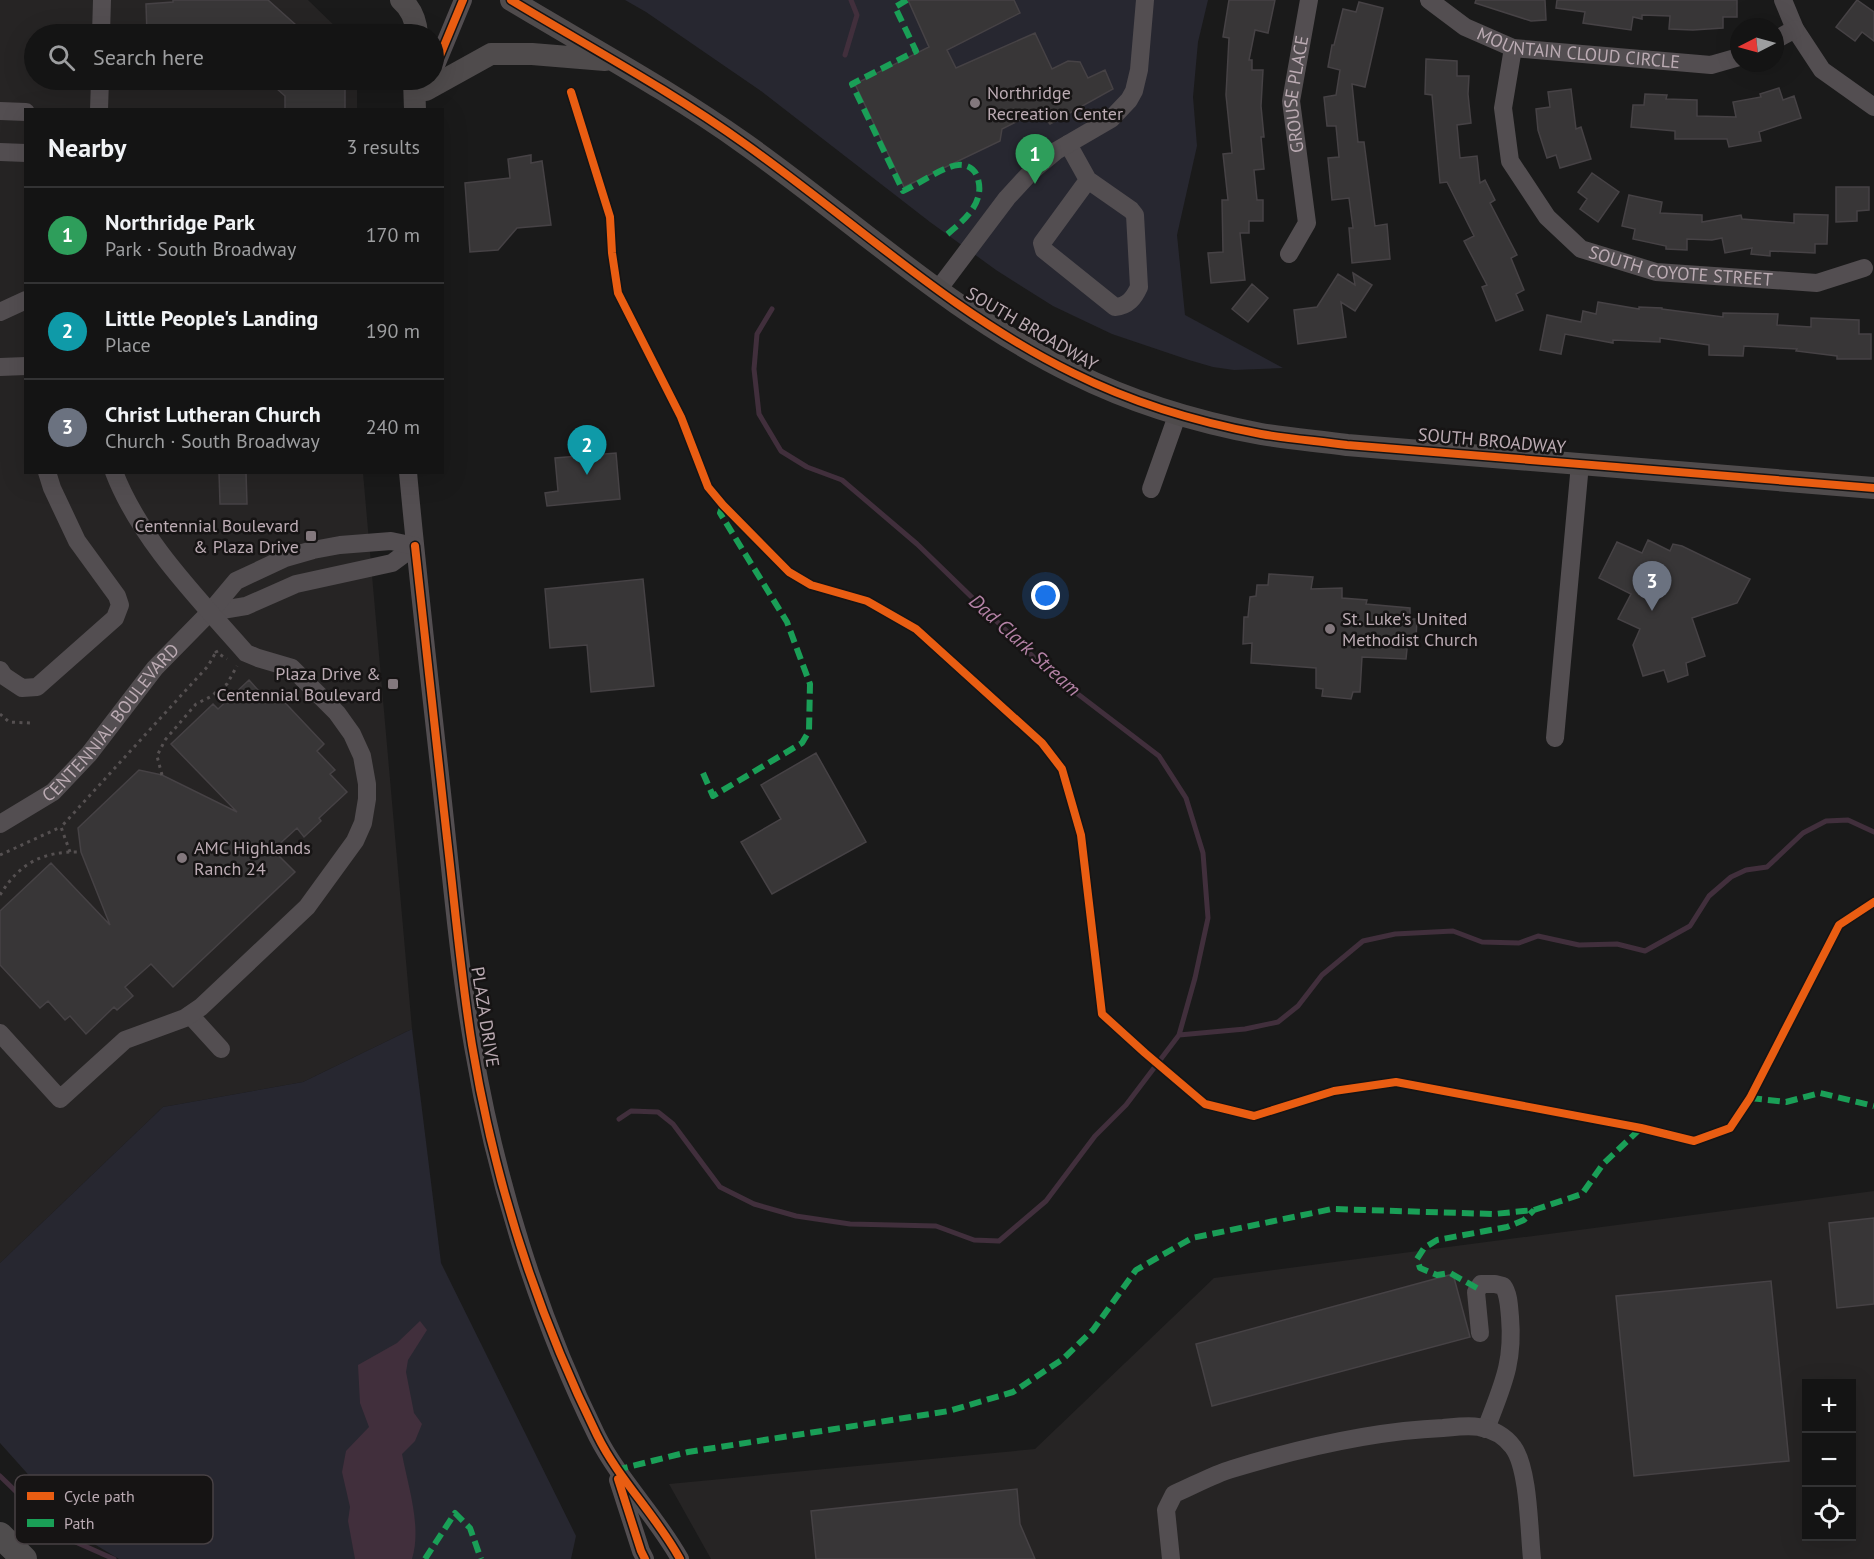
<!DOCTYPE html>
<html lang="en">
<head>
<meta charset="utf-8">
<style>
	body { margin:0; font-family:"PT Sans",sans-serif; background:#1d1d1d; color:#f1f3f6 }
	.controls { position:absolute; right:18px; bottom:18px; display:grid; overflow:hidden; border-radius:0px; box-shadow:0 6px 24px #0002 }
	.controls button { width:54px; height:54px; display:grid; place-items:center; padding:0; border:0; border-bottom:2px solid #333334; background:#141414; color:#f1f3f6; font:30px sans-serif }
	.compass { position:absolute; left:1730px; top:18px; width:54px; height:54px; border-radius:50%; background:#141414; box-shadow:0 6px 24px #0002; rotate:264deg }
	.you { position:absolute; left:1046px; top:596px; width:21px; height:21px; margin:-15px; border:4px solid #fff; border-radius:50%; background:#1a73e8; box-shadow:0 0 0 9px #1a73e833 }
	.badge { display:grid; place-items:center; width:39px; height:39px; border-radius:50%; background:#db2777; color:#fff; font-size:20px; font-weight:700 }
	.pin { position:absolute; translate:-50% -50px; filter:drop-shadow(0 2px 3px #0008) }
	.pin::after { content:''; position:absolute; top:32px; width:21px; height:18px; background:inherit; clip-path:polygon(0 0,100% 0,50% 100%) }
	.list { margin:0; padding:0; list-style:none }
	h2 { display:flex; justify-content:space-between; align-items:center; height:78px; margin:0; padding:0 24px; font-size:26px }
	h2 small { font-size:20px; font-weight:400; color:#9d9ea0 }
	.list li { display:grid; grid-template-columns:39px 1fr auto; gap:18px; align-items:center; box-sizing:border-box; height:96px; padding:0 24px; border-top:2px solid #333334 }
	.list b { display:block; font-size:22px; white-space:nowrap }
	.list p { margin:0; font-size:20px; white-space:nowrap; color:#9d9ea0 }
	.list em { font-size:20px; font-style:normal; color:#9d9ea0 }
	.icon { flex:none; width:33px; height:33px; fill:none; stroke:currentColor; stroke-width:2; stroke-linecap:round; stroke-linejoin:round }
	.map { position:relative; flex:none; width:1874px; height:1559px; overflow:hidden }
	.search { position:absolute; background:#141414; box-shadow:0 6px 24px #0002; left:24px; top:24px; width:420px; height:66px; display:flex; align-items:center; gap:15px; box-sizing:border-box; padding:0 21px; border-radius:33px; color:#9d9ea0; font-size:22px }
	.panel { position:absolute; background:#141414; box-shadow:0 6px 24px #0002; left:24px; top:108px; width:420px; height:366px; border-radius:0px }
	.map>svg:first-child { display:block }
</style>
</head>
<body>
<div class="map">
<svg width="1874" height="1559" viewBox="0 0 1874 1559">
	<rect width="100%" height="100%" fill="#1a1a1a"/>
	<path fill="#262424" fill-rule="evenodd" d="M0 0H308L343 34H34V80H357V109L26 110V472L363 473 412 1029 303 1082 163 1107 0 1263Z
		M1874 1191V1559H711L669 1484 1035 1449 1214 1278ZM1806 1384H1852V1536H1806Z"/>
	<path fill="#272730" d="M625 0H1208L1198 42 1193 97 1197 146 1177 235 1185 315 1283 368 1234 370 1213 367 1189 360 1112 334 1053 306 996 270 930 222 761 91 646 12Z
		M412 1029 441 1263 576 1536 571 1559H119L86 1539 0 1443V1263L163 1107 303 1082Z"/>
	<path fill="#412f3c" d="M420 1321 427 1330 408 1360 406 1372 414 1413 422 1424 415 1441 402 1454C408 1486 422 1527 412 1559H355L348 1521 350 1507 342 1472 346 1451 369 1427 360 1403 358 1365 397 1343Z"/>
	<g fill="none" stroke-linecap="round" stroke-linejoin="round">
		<path stroke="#412f3c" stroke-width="5" d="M845 55 857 15 851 0
			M772 309 757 334 754 369 759 414 781 451 807 467 842 480 917 544 1049 672 1159 756 1186 798 1203 853 1208 918 1195 978 1179 1035
			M619 1119 631 1111 658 1112 673 1124 720 1187 754 1204 796 1216 850 1224 936 1226 974 1240 999 1241 1046 1201 1095 1136 1126 1105 1179 1035 1245 1029 1278 1022 1298 1006 1322 975 1363 941 1395 934 1453 931 1482 942 1519 943 1538 936 1579 945 1617 944 1645 951 1690 926 1709 896 1731 877 1746 870 1767 867 1803 833 1826 821 1848 820 1874 832
			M0 1476 62 1536 114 1559"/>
	</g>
	<path fill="#383637" stroke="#464245" stroke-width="1.5" d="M173 0H268L306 34H147L146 4 173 2Z
		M908 0H1014L1020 13 947 50 956 68 1035 33 1052 69 1068 61 1080 62 1088 78 1105 70 1113 89 1050 124 1044 117 1024 118 1002 129 1000 141 904 187 855 84 929 47Z
		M1229 0H1275L1268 33 1255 30 1249 60H1252V70H1263L1261 106 1264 137H1261L1264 169 1254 170 1257 200H1263V221H1249V233H1240L1245 280 1211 283 1208 253 1223 252 1222 200H1228L1223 154 1232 153 1226 95 1229 38 1223 37Z
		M1476 0H1545L1546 20 1531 21 1475 3Z
		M1557 0H1737V17H1723V28L1693 30 1669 29 1670 16 1642 15V19L1633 17 1631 30 1583 23 1585 12 1556 8Z
		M1857 0 1874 12V41L1862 32 1855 41 1836 27Z
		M1359 2 1383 8 1365 87 1352 84 1358 142H1364L1375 226 1387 224 1390 259 1352 263 1349 228H1353L1349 198 1332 200 1328 158 1339 157 1336 126H1327L1324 97 1336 95 1340 70 1328 67 1332 45H1334L1343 9 1356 12Z
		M1426 59 1457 61V76H1469L1468 94 1471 123 1457 125 1460 158 1477 156 1480 183 1485 180 1495 200 1490 203 1517 255 1511 258 1524 290 1516 294 1523 310 1496 321 1482 287 1487 285 1464 241 1474 236 1447 182 1440 183 1432 95 1425 94Z
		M267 80H345V110H285V96Z
		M1779 88 1783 100 1794 96 1801 118 1759 132 1761 141 1729 147 1727 139H1675V131L1631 127 1633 105H1644L1645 94 1667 95 1666 99 1697 100V116L1736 117 1733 102 1761 97 1760 94Z
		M1571 89 1576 129 1581 127 1591 159 1560 168 1556 155 1547 158 1538 130 1536 109 1550 107 1548 92Z
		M531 155V163L542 161 551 225 517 228 498 250 470 252 465 183 510 178 508 159Z
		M1592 173 1619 192 1598 222 1580 209 1587 199 1578 192Z
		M1836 187H1869V210L1857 211V221L1836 222Z
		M1629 195 1662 202 1660 213 1702 215V222L1741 215 1742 219 1794 223V214L1828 215 1827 244H1815V253L1770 251V256L1751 254 1752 248 1725 253 1722 238 1712 240 1687 239V250L1666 249V246L1633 239 1635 229 1622 226Z
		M1353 273 1372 285 1355 311 1341 302 1346 337 1298 344 1294 310 1317 307 1338 274 1355 285Z
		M1252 284 1268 298 1248 322 1232 309Z
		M1598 302 1639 309V307L1662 308V309L1723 317V313L1778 314 1777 325 1811 327V318L1859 320V334H1871V359H1837V356L1796 351 1797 349 1744 346 1743 356 1709 355V345L1660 338V342L1613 340V343L1565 334 1561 354 1540 350 1547 315 1581 322 1583 311 1596 314Z
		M616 453 620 499 547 506 545 493 558 491 555 458Z
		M219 472H246L247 504H220Z
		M1648 540 1670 551 1673 544 1682 546 1750 579 1737 603 1692 618 1705 656 1686 663 1688 675 1668 682 1664 670 1643 676 1633 645 1640 629 1618 619 1631 594 1599 578 1617 542 1642 553Z
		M1269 574 1313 577 1311 589 1342 588V598L1367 600 1366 604 1410 608V619H1417L1416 639H1408L1406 659 1362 657 1360 692H1353L1351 699 1322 696 1323 689 1316 688V668L1251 663 1252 643 1243 644 1244 617H1248L1250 597 1256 596 1257 585H1268Z
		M643 579 654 686 591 692 587 645 550 648 545 589Z
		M249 680 266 699 274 691 324 744 317 751 335 770 330 774 347 792 319 818 321 821 304 837 297 828 273 850 295 872 173 987 151 964 125 987 133 996 117 1010 114 1007 86 1034 70 1016 65 1020 48 1001 40 1008 0 965V911L51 863 110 925 81 852 78 828 139 770 162 775 237 812 171 744 213 704 218 709Z
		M816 753 866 842 772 894 741 842 781 819 761 785Z
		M1874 1218V1304L1837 1308 1829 1223Z
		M1453 1274 1470 1337 1212 1406 1196 1344Z
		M1771 1281 1789 1461 1634 1476 1616 1296Z
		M1017 1489 1020 1524 1035 1559H816L811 1511Z"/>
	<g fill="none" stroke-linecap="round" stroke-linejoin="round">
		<path stroke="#555051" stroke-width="3" stroke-dasharray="3 4.5" stroke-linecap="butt" d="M218 651 216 652 227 659
			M0 714 9 722 30 723
			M162 775 157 756 165 740 196 704 210 697 227 684 237 666
			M70 852 61 827 208 666 216 652
			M0 855 61 827
			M0 895C20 862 44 851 81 852"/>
		<g stroke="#534e51" stroke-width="18">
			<path id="s1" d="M1429 0 1465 27 1513 48 1711 65 1739 57"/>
			<path d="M1783 0 1795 29 1822 70 1874 107"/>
			<path d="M101 34 102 0"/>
			<path d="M1775 40 1795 29"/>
			<path id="s2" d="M1513 48 1503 108 1510 161 1547 217 1581 249 1656 272 1817 283 1864 268"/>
			<path d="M434 70 463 0"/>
			<path d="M99 110 100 80"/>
			<path d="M0 111 26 112"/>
			<path d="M1068 144 1088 180 1131 210 1135 215 1139 287C1134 298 1128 306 1115 307L1044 250 1042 243 1088 180"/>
			<path d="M0 152 26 153"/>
			<path id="s3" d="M1289 254 1307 223 1291 101 1309 0"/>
			<path d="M937 291 1007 198 1032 171 1056 151 1111 119 1129 100 1134 91 1139 70 1145 0"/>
			<path d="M0 312 26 300"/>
			<path d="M0 367 26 366"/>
			<path d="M408 472C418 582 431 692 443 802 452 883 459 965 473 1046 495 1177 538 1317 597 1436 620 1481 656 1516 680 1559"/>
			<path d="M1151 489 1178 413"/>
			<path d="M210 612 246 606 296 584 392 563 415 546"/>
			<path d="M0 670 4 676 22 688 37 687 115 618 120 605 117 596 77 541 52 488 47 472"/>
			<path d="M1555 738 1580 464"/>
			<path id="s4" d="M0 824 53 792 89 754 155 668 210 612 236 581 285 558 313 550 340 545 391 541 415 546"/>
			<path d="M190 1015 221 1049"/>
			<path d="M0 1033 60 1099 125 1040 185 1018 201 1007 307 907 355 841 363 823 367 799V784L362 756 352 734 337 713 292 668 258 658 246 653C198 598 140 540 114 472"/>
			<path d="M1480 1333 1476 1292 1481 1284H1495L1503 1286C1509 1294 1509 1307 1510 1317 1514 1364 1502 1386 1486 1429"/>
			<path d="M618 1480 641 1551 645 1559"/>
			<path d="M1171 1559 1166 1510 1174 1494C1193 1486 1212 1475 1232 1469 1300 1448 1372 1431 1443 1428 1454 1427 1468 1425 1479 1427 1492 1429 1505 1436 1513 1447 1529 1468 1529 1532 1532 1559"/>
		</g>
		<path stroke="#4f4b4c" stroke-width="22" d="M401 0C412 9 416 21 417 34
			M511 0C589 47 671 91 745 144 854 221 952 314 1073 373 1131 402 1197 422 1261 434 1290 439 1319 441 1347 445L1874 488
			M414 80 415 110
			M426 90 491 54H532L605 60"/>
		<path stroke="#4f4c4d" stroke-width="26" d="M0 1535 24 1559"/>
		<path stroke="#1a9f57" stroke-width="6" stroke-dasharray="12 6" stroke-linecap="butt" d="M907 0 895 7 916 51 852 84 903 191C917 185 944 166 958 165 966 164 974 168 977 176 987 203 963 221 944 237
			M703 773 713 796 802 743 809 731 810 684 787 622 720 513 723 505
			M1750 1098 1786 1102 1820 1093 1874 1106
			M1477 1288 1450 1273 1437 1275 1420 1268 1417 1259 1424 1248 1437 1240 1507 1227 1524 1220 1534 1210
			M616 1470 688 1452 949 1411 1013 1392 1063 1359 1093 1330 1136 1270 1192 1238 1332 1209 1494 1214 1534 1210 1582 1194 1603 1164 1641 1128
			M425 1559 455 1513 470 1528 481 1559"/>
		<g stroke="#161414" stroke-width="11">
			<path id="cycleway" d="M511 0C589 47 671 91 745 144 854 221 952 314 1073 373 1131 402 1197 422 1261 434 1290 439 1319 441 1347 445L1874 488
				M434 70 463 0
				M571 92 610 217 612 253 618 293 681 417 708 487 723 505 789 572 811 585 867 601 916 629 1042 743 1062 769 1081 835 1102 1014 1145 1053 1205 1104 1254 1116 1334 1091 1396 1082 1641 1128 1694 1141 1730 1128 1750 1098 1839 925 1874 902
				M415 546C426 644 436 741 447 838 455 907 461 977 472 1045 494 1179 537 1313 597 1435 619 1480 656 1515 680 1559
				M618 1479 641 1551 645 1559"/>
		</g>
		<use href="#cycleway" stroke="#e95d12" stroke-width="8"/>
	</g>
	<g fill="#83787d" stroke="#161414" stroke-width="2">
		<circle cx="975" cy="103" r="6"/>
		<rect x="305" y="530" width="12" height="12" rx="3"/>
		<circle cx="1330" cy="629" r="6"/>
		<rect x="387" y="678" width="12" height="12" rx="3"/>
		<circle cx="182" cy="858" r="6"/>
	</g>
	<g text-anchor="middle" stroke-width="5" stroke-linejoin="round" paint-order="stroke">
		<g font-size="18" fill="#bbabb3" stroke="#161414">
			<text dy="6" stroke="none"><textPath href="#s1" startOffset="162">MOUNTAIN CLOUD CIRCLE</textPath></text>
			<text dy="6" stroke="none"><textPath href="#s3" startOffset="166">GROUSE PLACE</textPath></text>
			<text dy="6" stroke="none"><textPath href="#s2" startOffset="330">SOUTH COYOTE STREET</textPath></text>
			<text transform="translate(1032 329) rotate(30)" y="6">SOUTH BROADWAY</text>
			<text transform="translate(1492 441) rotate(5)" y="6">SOUTH BROADWAY</text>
			<text dy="6" stroke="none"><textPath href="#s4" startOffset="152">CENTENNIAL BOULEVARD</textPath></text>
			<text transform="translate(485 1017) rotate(81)" y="6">PLAZA DRIVE</text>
		</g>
		<g font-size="18" fill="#bbabb3" stroke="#161414" text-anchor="start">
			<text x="987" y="99">Northridge<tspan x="987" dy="21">Recreation Center</tspan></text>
			<text x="299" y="532" text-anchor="end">Centennial Boulevard<tspan x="299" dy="21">&amp; Plaza Drive</tspan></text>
			<text x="1342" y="625">St. Luke's United<tspan x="1342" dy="21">Methodist Church</tspan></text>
			<text x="381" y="680" text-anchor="end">Plaza Drive &amp;<tspan x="381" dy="21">Centennial Boulevard</tspan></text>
			<text x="194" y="854">AMC Highlands<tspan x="194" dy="21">Ranch 24</tspan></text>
		</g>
		<g font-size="20" font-style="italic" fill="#b583a7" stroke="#161414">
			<text transform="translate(1025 645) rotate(42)" y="7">Dad Clark Stream</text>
		</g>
	</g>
	<rect x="15" y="1475" width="198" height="69" rx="9" fill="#161414" stroke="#484144" stroke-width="1.5"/>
	<rect x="27" y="1492" width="27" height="8" fill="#e95d12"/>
	<rect x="27" y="1519" width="27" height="8" fill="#1a9f57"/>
	<g font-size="16" fill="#bbabb3">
		<text x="64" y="1502">Cycle path</text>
		<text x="64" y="1529">Path</text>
	</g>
</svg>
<div class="controls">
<button>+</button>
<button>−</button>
<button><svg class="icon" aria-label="locate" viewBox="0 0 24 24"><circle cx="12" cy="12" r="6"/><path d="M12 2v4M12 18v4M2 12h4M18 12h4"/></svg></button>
</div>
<svg class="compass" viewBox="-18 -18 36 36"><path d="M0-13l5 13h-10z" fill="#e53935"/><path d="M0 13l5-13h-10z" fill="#9d9ea0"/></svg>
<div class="you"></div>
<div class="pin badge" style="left:1035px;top:184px;background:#2e9e5b">1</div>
<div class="pin badge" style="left:587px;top:475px;background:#0f9aa8">2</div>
<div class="pin badge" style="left:1652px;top:611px;background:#6b7280">3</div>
<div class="search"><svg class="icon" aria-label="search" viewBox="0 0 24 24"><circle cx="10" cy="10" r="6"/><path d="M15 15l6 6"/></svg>Search here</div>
<section class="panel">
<h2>Nearby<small>3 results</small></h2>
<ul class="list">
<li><span class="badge" style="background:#2e9e5b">1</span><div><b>Northridge Park</b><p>Park · South Broadway</p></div><em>170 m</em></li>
<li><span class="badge" style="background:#0f9aa8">2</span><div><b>Little People's Landing</b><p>Place</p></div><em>190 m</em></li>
<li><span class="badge" style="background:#6b7280">3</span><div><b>Christ Lutheran Church</b><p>Church · South Broadway</p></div><em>240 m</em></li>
</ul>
</section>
</div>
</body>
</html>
